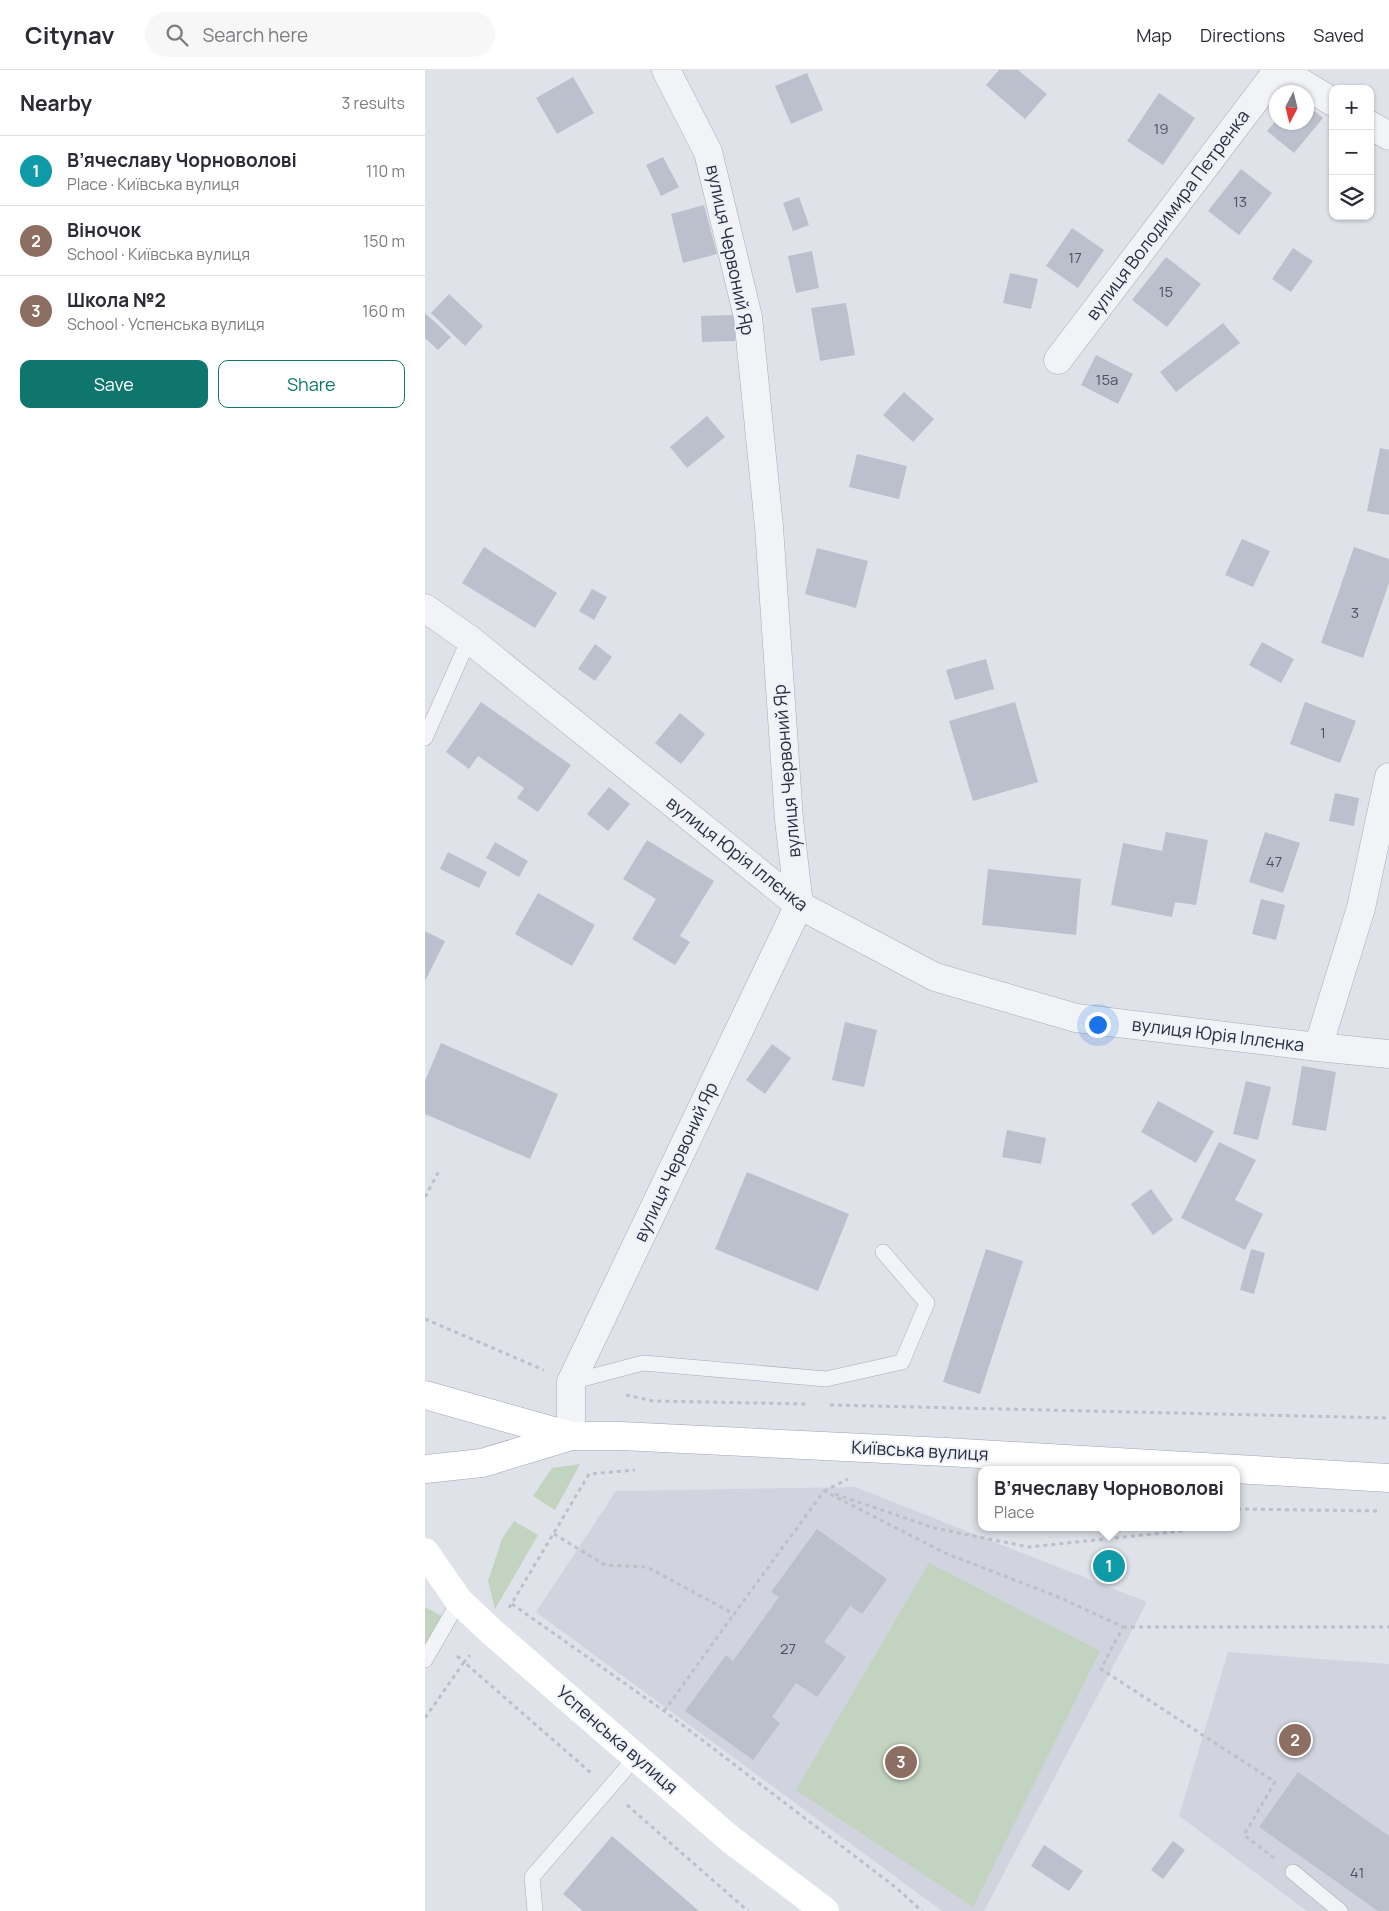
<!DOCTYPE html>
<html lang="en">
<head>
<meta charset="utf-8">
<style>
	body { margin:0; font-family:Manrope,sans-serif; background:#f7f7f7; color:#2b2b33 }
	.controls { position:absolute; right:15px; top:15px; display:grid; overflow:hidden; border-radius:10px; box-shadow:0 1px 4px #0004 }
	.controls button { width:45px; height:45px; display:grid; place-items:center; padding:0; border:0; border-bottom:1px solid #e1e1e2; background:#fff; color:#2b2b33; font:25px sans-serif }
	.compass { position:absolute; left:844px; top:15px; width:45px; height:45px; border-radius:50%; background:#fff; box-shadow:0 1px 4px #0004; rotate:187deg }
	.you { position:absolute; left:672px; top:954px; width:18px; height:18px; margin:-12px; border:4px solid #fff; border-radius:50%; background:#1a73e8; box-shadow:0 0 0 8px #1a73e833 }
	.badge { display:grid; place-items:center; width:32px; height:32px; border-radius:50%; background:#0f766e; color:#fff; font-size:16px; font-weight:700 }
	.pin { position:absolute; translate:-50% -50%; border:2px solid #fff; box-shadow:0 1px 5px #0006 }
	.popup { position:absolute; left:553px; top:1396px; width:262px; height:65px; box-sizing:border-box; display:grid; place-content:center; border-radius:10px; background:#fff; filter:drop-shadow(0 1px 4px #0005); font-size:16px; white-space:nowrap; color:#7c7c81 }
	.popup b { font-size:19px; color:#2b2b33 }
	.popup::after { content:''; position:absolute; left:50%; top:100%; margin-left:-10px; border:10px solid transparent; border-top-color:#fff }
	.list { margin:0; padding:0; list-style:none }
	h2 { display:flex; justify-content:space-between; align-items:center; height:65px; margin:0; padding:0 20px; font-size:21px }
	h2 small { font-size:16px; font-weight:400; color:#7c7c81 }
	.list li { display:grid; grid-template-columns:32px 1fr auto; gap:15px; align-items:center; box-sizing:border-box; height:70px; padding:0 20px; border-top:1px solid #e1e1e2 }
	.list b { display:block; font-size:19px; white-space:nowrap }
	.list p { margin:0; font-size:16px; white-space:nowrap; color:#7c7c81 }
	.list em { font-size:16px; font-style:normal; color:#7c7c81 }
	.actions { display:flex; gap:10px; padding:15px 20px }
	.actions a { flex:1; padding:11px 0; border:1px solid #0f766e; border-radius:10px; text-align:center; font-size:18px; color:#0f766e }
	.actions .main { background:#0f766e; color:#fff }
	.icon { flex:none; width:28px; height:28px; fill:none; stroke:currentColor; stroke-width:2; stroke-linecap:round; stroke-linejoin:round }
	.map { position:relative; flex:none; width:964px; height:1841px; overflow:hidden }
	header { display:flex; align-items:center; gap:30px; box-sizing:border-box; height:70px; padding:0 25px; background:#fff; border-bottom:1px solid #e1e1e2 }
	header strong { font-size:24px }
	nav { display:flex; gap:28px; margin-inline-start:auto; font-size:18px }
	.search { width:350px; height:45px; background:#f7f7f7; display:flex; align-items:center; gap:12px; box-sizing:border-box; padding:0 18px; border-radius:28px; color:#7c7c81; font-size:19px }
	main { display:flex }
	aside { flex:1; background:#fff }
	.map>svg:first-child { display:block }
</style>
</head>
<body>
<header>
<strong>Citynav</strong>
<div class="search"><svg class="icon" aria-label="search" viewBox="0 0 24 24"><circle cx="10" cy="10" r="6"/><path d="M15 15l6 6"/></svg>Search here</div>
<nav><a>Map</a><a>Directions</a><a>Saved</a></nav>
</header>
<main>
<aside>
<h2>Nearby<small>3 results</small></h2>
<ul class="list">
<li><span class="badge" style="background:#0f9aa8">1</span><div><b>В’ячеславу Чорноволові</b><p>Place · Київська вулиця</p></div><em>110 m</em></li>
<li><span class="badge" style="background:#8d6e63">2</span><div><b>Віночок</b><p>School · Київська вулиця</p></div><em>150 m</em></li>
<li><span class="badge" style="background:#8d6e63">3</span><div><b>Школа №2</b><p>School · Успенська вулиця</p></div><em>160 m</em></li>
</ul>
<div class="actions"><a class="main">Save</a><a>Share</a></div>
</aside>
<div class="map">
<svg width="964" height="1841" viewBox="0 0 964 1841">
	<rect width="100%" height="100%" fill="#dfe2e9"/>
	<path fill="#d1d4de" d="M430 1417 722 1532 559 1841H517L111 1542 191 1421Z
		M803 1582 964 1594V1841H882L754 1746Z"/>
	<path fill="#c2d3bf" d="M155 1394 130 1440 108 1426 127 1398Z
		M89 1451 113 1465 70 1539 63 1511 77 1469Z
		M504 1493 675 1581 548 1837 371 1720Z
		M0 1537 24 1550 0 1590Z"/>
	<path fill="#bcc0cc" d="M574 0H593L622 24 600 49 561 15Z
		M382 3 398 40 366 54 350 16Z
		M148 7 169 43 132 64 111 28Z
		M734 23 770 48 738 95 702 71Z
		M882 35 898 48 869 83 842 61 852 49V52H882Z
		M238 87 254 117 236 126 221 95Z
		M816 99 847 123 814 165 783 141Z
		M374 127 384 155 368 161 358 133Z
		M279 135 292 184 258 193 246 144Z
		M647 158 679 180 653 218 621 196Z
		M868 178 888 191 866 222 847 209Z
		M387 181 394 218 371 223 363 186Z
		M741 187 776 214 742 257 707 230Z
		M585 203 613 209 606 239 578 233Z
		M24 224 58 256 40 276 6 243Z
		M421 233 430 285 395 291 386 238Z
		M0 243 26 267 13 280 0 268Z
		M310 245V271L277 272 276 246Z
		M798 253 815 273 751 322 735 302Z
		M671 285 708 304 693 334 656 315Z
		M479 322 509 349 488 372 458 345Z
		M282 346 300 367 262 398 245 377Z
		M955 378 964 380V445L942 441Z
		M432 384 482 396 474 429 424 417Z
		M817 469 845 481 828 517 800 505Z
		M59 477 132 523 110 558 37 513Z
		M929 477 964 489V513L938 588 896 573Z
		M392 478 443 491 431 538 380 524Z
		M167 519 182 527 169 550 154 541Z
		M837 572 869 589 856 613 824 595Z
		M170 574 187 587 170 611 153 599Z
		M561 589 569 619 530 630 521 600Z
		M56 632 146 695 113 742 92 728 99 718 53 686 44 699 21 682Z
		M590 632 613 712 548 731 524 651Z
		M880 632 931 651 915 693 865 674Z
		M255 643 280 664 256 694 230 673Z
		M184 717 205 734 183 761 162 744Z
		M910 723 934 728 929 756 904 751Z
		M741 762 783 770 771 835 750 832 747 847 686 835 698 773 737 781Z
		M840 762 875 773 858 823 824 812Z
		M222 770 289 811 255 866 265 872 250 895 207 869 231 829 198 809Z
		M70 772 103 791 94 807 61 788Z
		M23 782 62 802 54 818 15 799Z
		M563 799 656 809 651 865 557 855Z
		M113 823 170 855 147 896 90 864Z
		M836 829 860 835 851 870 827 864Z
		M0 861 20 871 0 911Z
		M420 952 452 960 439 1017 407 1010Z
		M16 973 133 1024 105 1089 0 1044V1011Z
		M347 974 366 988 340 1024 321 1010Z
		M877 996 911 1002 901 1061 867 1055Z
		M821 1011 846 1017 833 1070 808 1064Z
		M733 1031 789 1061 771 1093 716 1062Z
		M582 1060 621 1068 616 1094 577 1087Z
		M794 1072 831 1090 810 1130 838 1144 820 1180 756 1148Z
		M322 1102 424 1144 393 1221 290 1179Z
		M726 1119 748 1150 728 1165 706 1134Z
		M561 1179 598 1191 555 1324 518 1312Z
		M826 1179 840 1183 829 1224 815 1220Z
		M392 1459 462 1509 437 1544 425 1536 399 1572 421 1587 392 1627 371 1613 347 1647 355 1653 328 1690 260 1641 301 1585 308 1591 354 1527 346 1522Z
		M873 1702 964 1766V1841H953L834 1757Z
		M187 1766 274 1841H158L138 1824Z
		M748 1771 760 1780 738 1809 726 1800Z
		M619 1775 658 1801 644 1821 606 1796Z"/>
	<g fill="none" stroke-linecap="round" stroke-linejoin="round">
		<g stroke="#a8acb7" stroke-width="16">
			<path id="lane" d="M0 668 44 569
				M146 1312 218 1293 401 1309 477 1292 502 1233 458 1182
				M0 1590 34 1531
				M868 1802 915 1841
				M110 1841 107 1807 211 1687"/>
		</g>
		<g stroke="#a8acb7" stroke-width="29">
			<path id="street" d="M855 0 908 32
				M945 55 964 66
				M633 290 853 0
				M0 538 44 569 374 835 510 907 651 948 893 977 964 984
				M893 977 936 838 964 707
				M146 1366V1312L374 835 364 750 344 457 323 247 283 82 241 0"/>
		</g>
		<g stroke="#9da4b5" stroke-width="29">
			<path id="primary" d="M0 1325 146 1366H196L521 1382 964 1408
				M0 1399 57 1393 146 1366"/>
		</g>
		<path stroke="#bdc0c8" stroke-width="3" stroke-dasharray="4 4" stroke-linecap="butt" d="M0 1127 14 1101
			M0 1249 119 1300
			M201 1325 228 1331 382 1334
			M405 1335 964 1348
			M399 1421 423 1409
			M410 1424 509 1458 604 1477 757 1461 765 1457
			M812 1439 953 1441
			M129 1464 180 1495 222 1497 309 1544 399 1421 520 1483 636 1528 698 1557 676 1599 850 1712 819 1765 849 1788
			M87 1534 239 1641 469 1816 497 1841
			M84 1538 164 1404 210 1400
			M698 1557H964
			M32 1586 39 1592 45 1585
			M239 1641 309 1544
			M0 1648 39 1592 166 1703
			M202 1735 323 1841"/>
		<use href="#lane" stroke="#f2f3f7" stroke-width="15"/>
		<use href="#street" stroke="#f2f3f7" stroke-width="28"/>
		<path stroke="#fff" stroke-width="28" d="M0 1482 34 1531 67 1562 305 1769 400 1841"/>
		<use href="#primary" stroke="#fff" stroke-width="28"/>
	</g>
	<g text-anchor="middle" stroke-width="4" stroke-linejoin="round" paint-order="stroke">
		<g font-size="15" fill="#4c5264">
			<text x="736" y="64">19</text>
			<text x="815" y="137">13</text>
			<text x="650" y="193">17</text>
			<text x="741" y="227">15</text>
			<text x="682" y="315">15а</text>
			<text x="930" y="548">3</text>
			<text x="898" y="668">1</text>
			<text x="849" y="797">47</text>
			<text x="363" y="1584">27</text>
			<text x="932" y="1808">41</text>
		</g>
		<g font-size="18" fill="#272d41" stroke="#eef1f6">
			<text transform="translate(743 145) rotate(-53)" y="6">вулиця Володимира Петренка</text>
			<text transform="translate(305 180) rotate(78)" y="6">вулиця Червоний Яр</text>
			<text transform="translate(362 701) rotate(-95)" y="6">вулиця Червоний Яр</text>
			<text transform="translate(312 784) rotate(38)" y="6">вулиця Юрія Іллєнка</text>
			<text transform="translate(793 965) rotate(7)" y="6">вулиця Юрія Іллєнка</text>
			<text transform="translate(251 1092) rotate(-65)" y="6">вулиця Червоний Яр</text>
			<text transform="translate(495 1381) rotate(3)" y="6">Київська вулиця</text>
			<text transform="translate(192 1670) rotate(41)" y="6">Успенська вулиця</text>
		</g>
	</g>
</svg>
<div class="controls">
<button>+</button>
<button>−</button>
<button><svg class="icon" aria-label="layers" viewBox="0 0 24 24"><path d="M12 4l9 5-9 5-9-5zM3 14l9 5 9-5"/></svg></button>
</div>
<svg class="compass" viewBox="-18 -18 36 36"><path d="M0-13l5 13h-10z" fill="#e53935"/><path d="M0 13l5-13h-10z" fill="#7c7c81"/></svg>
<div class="you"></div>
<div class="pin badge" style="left:684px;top:1496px;background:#0f9aa8">1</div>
<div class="popup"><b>В’ячеславу Чорноволові</b>Place</div>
<div class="pin badge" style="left:870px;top:1670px;background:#8d6e63">2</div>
<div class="pin badge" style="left:476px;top:1692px;background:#8d6e63">3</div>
</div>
</main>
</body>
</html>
